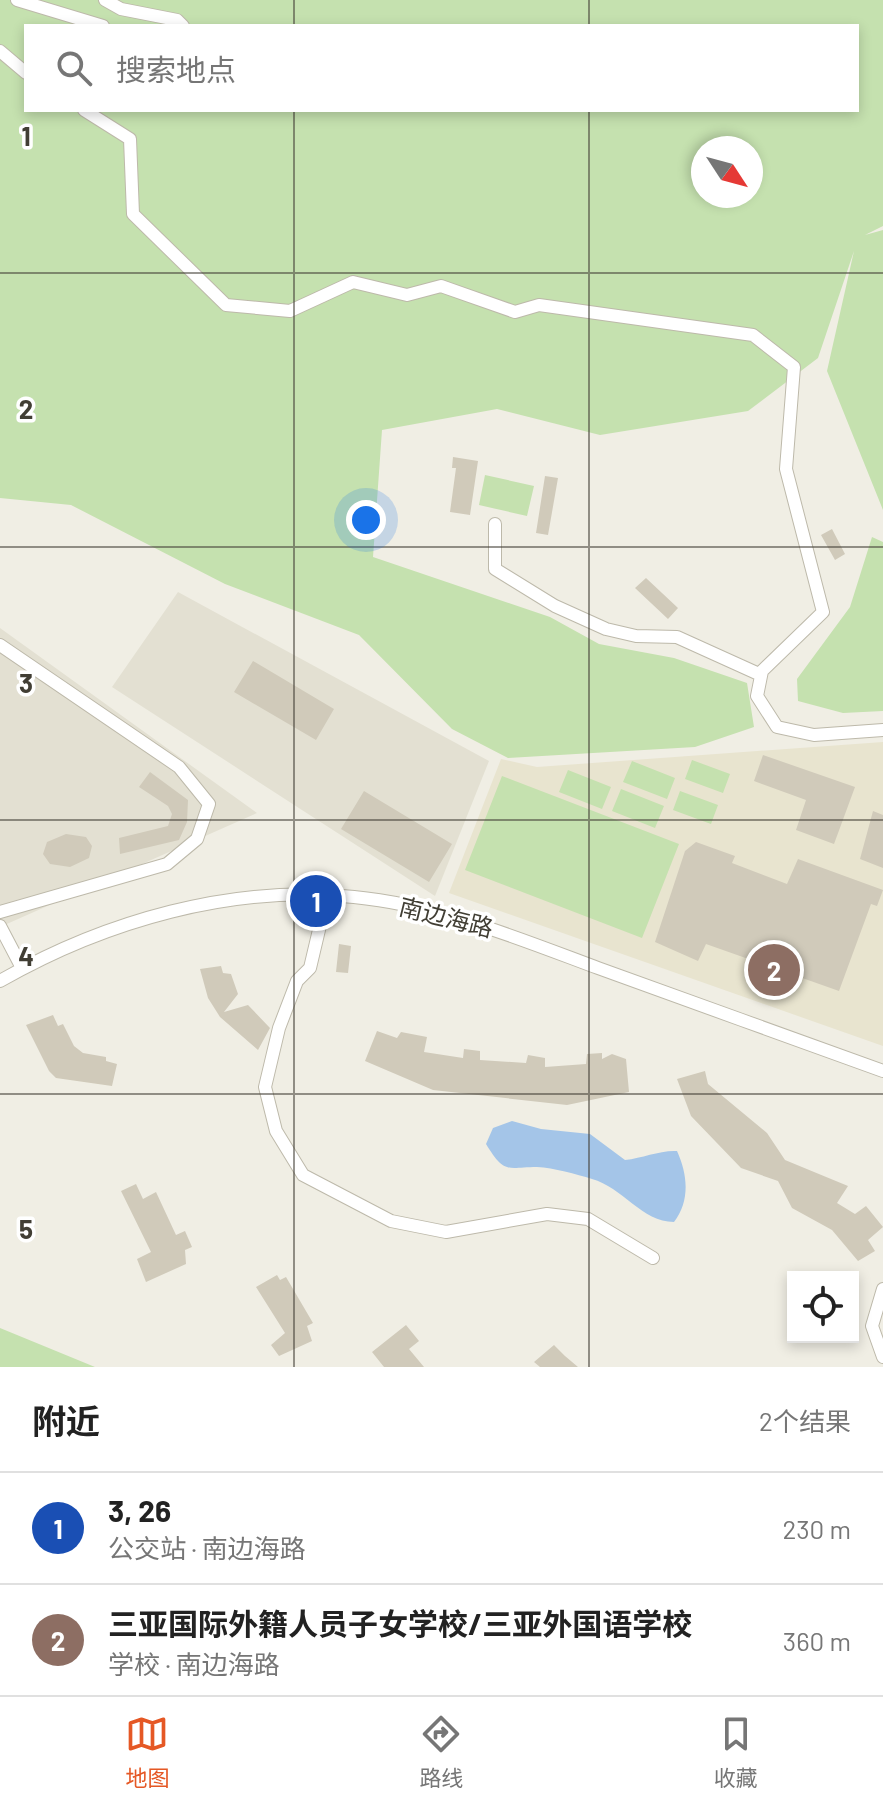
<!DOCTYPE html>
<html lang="zh">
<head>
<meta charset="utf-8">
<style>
	body { margin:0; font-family:Barlow,"Noto Sans SC",sans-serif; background:#f2f2f2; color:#222 }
	.controls { position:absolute; right:24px; bottom:24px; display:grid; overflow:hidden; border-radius:0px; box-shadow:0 4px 12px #0003 }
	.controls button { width:72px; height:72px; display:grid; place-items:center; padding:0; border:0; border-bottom:2px solid #e0e0e0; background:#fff; color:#222; font:40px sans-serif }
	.compass { position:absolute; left:691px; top:136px; width:72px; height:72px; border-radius:50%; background:#fff; box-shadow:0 4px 12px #0003; rotate:126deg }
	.you { position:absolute; left:366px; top:520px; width:28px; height:28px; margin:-20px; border:6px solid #fff; border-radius:50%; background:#1a73e8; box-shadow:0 0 0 12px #1a73e833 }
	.badge { display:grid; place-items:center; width:52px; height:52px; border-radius:50%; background:#e55825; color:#fff; font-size:26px; font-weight:700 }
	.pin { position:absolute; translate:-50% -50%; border:4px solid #fff; box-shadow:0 2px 8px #0006 }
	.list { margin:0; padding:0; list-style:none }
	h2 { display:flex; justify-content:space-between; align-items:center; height:104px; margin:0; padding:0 32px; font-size:34px }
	h2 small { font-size:26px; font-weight:400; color:#767676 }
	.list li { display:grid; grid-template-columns:52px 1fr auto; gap:24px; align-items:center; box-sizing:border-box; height:112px; padding:0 32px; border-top:2px solid #e0e0e0 }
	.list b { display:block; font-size:30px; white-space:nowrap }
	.list p { margin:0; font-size:26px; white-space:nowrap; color:#767676 }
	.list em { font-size:26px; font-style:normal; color:#767676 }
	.icon { flex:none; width:44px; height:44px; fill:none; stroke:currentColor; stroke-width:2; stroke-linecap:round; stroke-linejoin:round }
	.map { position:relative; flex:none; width:883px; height:1367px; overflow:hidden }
	.search { position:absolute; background:#fff; box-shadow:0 4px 12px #0003; left:24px; right:24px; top:24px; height:88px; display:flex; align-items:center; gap:20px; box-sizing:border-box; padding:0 28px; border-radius:0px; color:#767676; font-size:30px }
	.sheet { height:328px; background:#fff }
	nav { display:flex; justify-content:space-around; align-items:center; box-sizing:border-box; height:112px; border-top:2px solid #e0e0e0; background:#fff; font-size:22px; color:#767676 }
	nav a { display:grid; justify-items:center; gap:4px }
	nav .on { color:#e55825 }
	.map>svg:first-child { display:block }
</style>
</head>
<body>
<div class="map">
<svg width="883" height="1367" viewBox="0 0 883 1367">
	<rect width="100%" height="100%" fill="#f0eee4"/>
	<path fill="#e3e0d2" d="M178 592 489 761 435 896 112 687Z
		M0 628 257 813 0 927Z"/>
	<path fill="#e8e4cf" d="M883 742V1046L449 893 501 759 537 767Z"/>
	<path fill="#c5e1af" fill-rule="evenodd" d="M0 0H883V226L865 235 883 230V510L827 371 854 251 818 358 748 411 600 435 497 409 382 430 373 557 550 617 599 644 674 658 747 683 754 727 695 747 508 758 452 729 359 635 225 584 71 505 0 498ZM26 26H857V110H26ZM703 148H751V196H703Z
		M485 475 534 486 527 516 479 505Z
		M872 537 883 542V711L843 713 798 701 797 679 850 607Z
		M692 760 730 774 723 793 685 779Z
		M632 761 675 778 667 799 623 782Z
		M568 770 611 787 602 809 559 792Z
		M502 776 679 844 642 938 465 870Z
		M621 789 664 806 655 828 612 811Z
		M680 791 718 805 711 824 673 810Z
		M0 1328 95 1367H0Z"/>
	<path fill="#a4c5e8" d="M512 1121 541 1129 590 1134 625 1160C643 1158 660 1150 677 1151 688 1175 690 1201 674 1222 642 1222 622 1187 592 1179 576 1174 554 1168 537 1167 507 1167 505 1175 486 1144L493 1128Z"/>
	<path fill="#d0caba" d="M453 457 478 461 470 515 450 512 456 468H452Z
		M545 476 558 478 548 535 536 533Z
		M832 529 845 554 835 560 821 535Z
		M646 578 678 608 668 619 635 588Z
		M253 661 334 709 316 740 234 692Z
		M763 755 855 787 834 844 796 830 806 800 754 781Z
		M150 772 188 800 187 822 179 840 120 854 119 838 168 826 172 814 168 806 139 787Z
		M364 791 452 844 429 882 341 829Z
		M873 811 883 815V868L860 859Z
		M66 834 86 837 92 846 89 858 70 867 50 864 43 854 47 842Z
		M696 842 735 856 732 863 787 884 798 859 883 890 877 906 871 904 839 991 706 944 698 961 655 942 685 851Z
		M339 944 351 946 348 973 336 972Z
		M221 966 223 973 231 974 238 994 224 1012 248 1005 270 1028 258 1050 220 1017 208 998 200 969Z
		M53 1015 58 1026 63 1024 74 1046 83 1053 106 1057V1061L117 1064 112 1086 56 1078 49 1071 26 1025Z
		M377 1031 397 1038 401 1032 427 1037 424 1052 463 1058 464 1049 480 1051V1060L526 1063 528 1055 545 1058V1067L586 1064 587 1054 602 1053V1059L612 1054 626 1059 629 1092 567 1105 433 1090 365 1061Z
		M705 1071 708 1084 767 1133 785 1160 848 1186 837 1203 855 1214 866 1206 883 1227 868 1240 875 1251 858 1261 832 1230 792 1208 778 1181 741 1168 691 1116 677 1079Z
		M136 1184 143 1199 156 1192 176 1235 185 1231 192 1247 185 1250 186 1264 146 1282 137 1259 151 1252 121 1191Z
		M277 1275 280 1280 286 1277 313 1323 307 1326 312 1341 279 1356 271 1345 285 1333 256 1287Z
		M406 1325 419 1341 409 1349 424 1367H384L372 1352Z
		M554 1345 565 1356 578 1367H540L534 1362Z"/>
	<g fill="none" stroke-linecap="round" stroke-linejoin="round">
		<g stroke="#bdb9aa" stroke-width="14">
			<path id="minor" d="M17 0 103 26
				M105 0 121 9 177 20 183 26
				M0 51 26 73
				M84 110 130 139 133 214 226 305 290 311 353 282 407 295 441 286 515 312 539 305 753 335 794 367 786 469 823 612 762 671 757 696 777 727 814 735 883 730
				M495 524V569L555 606 606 629 636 636 677 637 761 675
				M0 645 179 767 209 804 197 839 167 864 0 912
				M327 896 310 968 297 981 279 1028 265 1087 276 1131 303 1175 391 1221 446 1232 547 1214 588 1219 653 1258
				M0 926 22 968
				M0 981C105 921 233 884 354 897 438 905 520 939 598 968 693 1002 788 1037 883 1071
				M883 1289 872 1326 883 1357"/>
		</g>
		<use href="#minor" stroke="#fff" stroke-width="12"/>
	</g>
	<path fill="none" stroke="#413e34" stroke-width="2" stroke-opacity="0.55" d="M294 0V26M589 0V26M294 110V1367M589 110V1367M0 273H883M0 547H883M0 820H883M0 1094H883"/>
	<g text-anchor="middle" stroke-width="7" stroke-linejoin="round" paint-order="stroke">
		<g font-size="24" fill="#413e34" stroke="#fff">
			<text transform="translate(446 918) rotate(14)" y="8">南边海路</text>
		</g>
	</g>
	<g font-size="26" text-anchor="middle" font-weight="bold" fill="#413e34" stroke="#fff" stroke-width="7" stroke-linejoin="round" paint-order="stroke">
		<text x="26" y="146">1</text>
		<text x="26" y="419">2</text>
		<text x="26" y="693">3</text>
		<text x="26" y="966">4</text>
		<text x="26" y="1239">5</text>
	</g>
</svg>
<div class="controls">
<button><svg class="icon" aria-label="locate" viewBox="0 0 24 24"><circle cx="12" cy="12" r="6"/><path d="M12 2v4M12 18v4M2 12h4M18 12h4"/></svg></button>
</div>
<svg class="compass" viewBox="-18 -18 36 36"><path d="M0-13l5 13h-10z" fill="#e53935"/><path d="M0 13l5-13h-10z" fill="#767676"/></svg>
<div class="you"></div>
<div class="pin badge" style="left:316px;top:901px;background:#1a4fb4">1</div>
<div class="pin badge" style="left:774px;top:970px;background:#8d6e63">2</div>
<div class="search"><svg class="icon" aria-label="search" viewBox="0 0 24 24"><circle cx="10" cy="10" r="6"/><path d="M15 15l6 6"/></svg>搜索地点</div>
</div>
<section class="sheet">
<h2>附近<small>2个结果</small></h2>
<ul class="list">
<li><span class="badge" style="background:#1a4fb4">1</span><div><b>3, 26</b><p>公交站 · 南边海路</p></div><em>230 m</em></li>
<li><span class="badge" style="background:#8d6e63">2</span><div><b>三亚国际外籍人员子女学校/三亚外国语学校</b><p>学校 · 南边海路</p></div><em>360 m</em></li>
</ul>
</section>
<nav>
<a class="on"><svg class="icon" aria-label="map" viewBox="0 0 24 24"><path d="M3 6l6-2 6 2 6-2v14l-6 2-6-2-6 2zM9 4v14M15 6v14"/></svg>地图</a>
<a><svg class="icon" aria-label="directions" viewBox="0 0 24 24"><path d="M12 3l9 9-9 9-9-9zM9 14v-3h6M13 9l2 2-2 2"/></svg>路线</a>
<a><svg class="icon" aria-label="saved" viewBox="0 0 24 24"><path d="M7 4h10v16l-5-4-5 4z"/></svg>收藏</a>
</nav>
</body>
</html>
